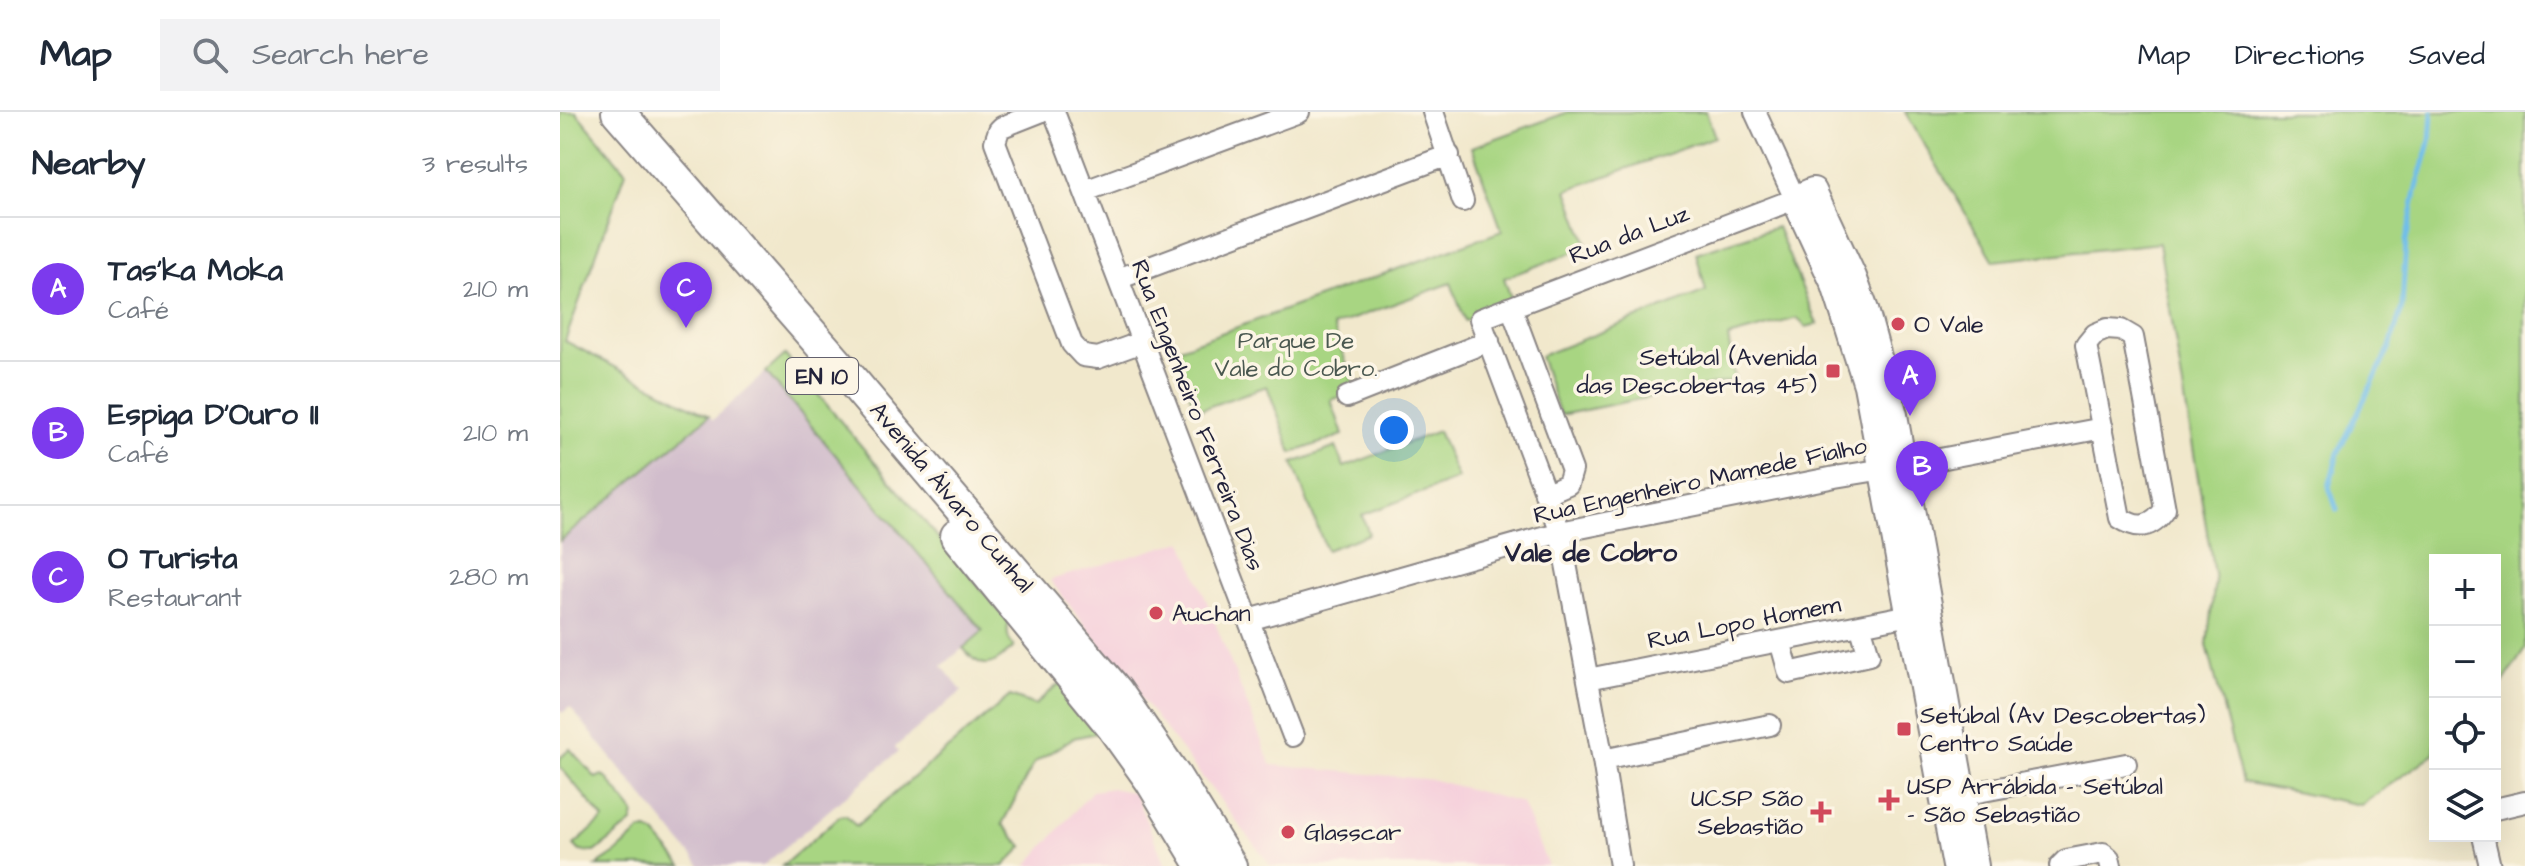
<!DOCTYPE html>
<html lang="en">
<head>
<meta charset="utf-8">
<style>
	body { margin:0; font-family:"Architects Daughter",sans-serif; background:#f2f2f3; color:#1f2937 }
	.controls { position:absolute; right:24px; bottom:24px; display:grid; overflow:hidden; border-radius:0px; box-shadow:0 8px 32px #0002 }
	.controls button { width:72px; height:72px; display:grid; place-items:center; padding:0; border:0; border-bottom:2px solid #e0e1e3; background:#fff; color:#1f2937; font:40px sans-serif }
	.you { position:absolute; left:834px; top:318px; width:28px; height:28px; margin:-20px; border:6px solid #fff; border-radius:50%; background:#1a73e8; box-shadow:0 0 0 12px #1a73e833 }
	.badge { display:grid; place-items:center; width:52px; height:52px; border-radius:50%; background:#7c3aed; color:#fff; font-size:26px; font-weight:700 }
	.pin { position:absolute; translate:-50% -66px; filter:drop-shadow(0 2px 4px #0008) }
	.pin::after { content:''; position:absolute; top:42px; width:28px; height:24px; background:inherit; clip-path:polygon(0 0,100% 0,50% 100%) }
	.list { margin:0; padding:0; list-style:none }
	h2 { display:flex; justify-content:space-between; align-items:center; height:104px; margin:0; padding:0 32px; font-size:34px }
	h2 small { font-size:26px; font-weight:400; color:#747a83 }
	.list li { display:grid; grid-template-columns:52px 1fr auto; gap:24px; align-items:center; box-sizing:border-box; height:144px; padding:0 32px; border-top:2px solid #e0e1e3 }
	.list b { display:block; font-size:30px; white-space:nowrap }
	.list p { margin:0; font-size:26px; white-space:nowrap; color:#747a83 }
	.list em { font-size:26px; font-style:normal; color:#747a83 }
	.icon { flex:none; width:44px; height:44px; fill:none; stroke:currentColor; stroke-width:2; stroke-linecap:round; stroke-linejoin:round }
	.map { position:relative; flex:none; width:1965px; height:754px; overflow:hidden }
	header { display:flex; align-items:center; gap:48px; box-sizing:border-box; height:112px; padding:0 40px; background:#fff; border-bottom:2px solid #e0e1e3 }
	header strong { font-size:38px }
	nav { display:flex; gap:44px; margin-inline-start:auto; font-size:28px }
	.search { width:560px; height:72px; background:#f2f2f3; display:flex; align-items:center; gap:20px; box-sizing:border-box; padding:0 28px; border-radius:0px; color:#747a83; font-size:30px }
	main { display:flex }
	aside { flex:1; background:#fff }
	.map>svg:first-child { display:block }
</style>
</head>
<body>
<header>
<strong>Map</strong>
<div class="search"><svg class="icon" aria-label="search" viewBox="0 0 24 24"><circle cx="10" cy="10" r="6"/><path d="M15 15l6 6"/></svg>Search here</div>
<nav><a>Map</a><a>Directions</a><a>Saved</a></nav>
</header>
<main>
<aside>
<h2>Nearby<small>3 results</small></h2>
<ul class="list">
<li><span class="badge">A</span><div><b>Tas'ka Moka</b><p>Café</p></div><em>210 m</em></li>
<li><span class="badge">B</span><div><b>Espiga D'Ouro II</b><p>Café</p></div><em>210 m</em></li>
<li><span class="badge">C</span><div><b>O Turista</b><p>Restaurant</p></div><em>280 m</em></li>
</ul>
</aside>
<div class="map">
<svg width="1965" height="754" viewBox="0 0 1965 754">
	<rect width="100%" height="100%" fill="#fcf5e5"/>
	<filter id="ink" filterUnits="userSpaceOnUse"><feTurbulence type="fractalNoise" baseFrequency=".0125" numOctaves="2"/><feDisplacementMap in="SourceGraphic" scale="16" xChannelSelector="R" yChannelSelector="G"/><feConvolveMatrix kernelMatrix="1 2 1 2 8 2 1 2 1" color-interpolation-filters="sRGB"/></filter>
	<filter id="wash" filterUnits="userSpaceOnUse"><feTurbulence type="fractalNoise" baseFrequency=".006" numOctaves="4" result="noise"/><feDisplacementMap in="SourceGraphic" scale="32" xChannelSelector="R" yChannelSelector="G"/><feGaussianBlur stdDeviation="1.8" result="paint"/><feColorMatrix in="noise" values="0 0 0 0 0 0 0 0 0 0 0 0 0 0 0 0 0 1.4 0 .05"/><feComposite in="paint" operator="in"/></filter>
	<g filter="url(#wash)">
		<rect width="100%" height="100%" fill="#f1e8cc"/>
		<path fill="#f5cfdb" d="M623 429 711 653 874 668 962 691 988 754H711L490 468Z
			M552 676 574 681 606 754H467L532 679Z"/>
		<path fill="#d1bdcc" d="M206 260 423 519 382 554 402 579 335 635 338 640 203 754H140L10 595 2 601 0 598V429L149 304 153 308Z"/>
		<path fill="#a8d582" stroke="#657c5e" stroke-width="2" d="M0 0H16L66 60 5 229 149 304 0 429Z
			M1008 0H1146L1155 25 1007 78 1028 135 944 166 953 192 905 209 891 171 773 214 796 279 771 288 783 323 732 341 707 274 636 299 614 238 942 119 912 35Z
			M1345 0H1965V537L1935 583V448H1875V641L1801 693 1682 670 1647 533 1655 468 1599 131 1434 149Z
			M1217 115 1257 212 1246 215 1237 206 1168 225 1175 268 1000 303 980 244 1146 179 1136 141Z
			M225 243 449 510C446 519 448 528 454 535 432 554 424 561 403 536L423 519 206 260Z
			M878 319 898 367 802 403 809 422 766 438 733 351 776 335 784 355Z
			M500 571 541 620 513 626 474 651 442 712 463 735 444 754H222L280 704 286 703 296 714 450 584 475 593Z
			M10 637 36 666 42 663 46 665 74 701 72 711 35 740 20 739 14 733 44 707 0 655V646Z
			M87 718 95 722 122 754H36L57 740 80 719Z"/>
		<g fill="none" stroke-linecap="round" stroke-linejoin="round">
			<path stroke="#6fbeea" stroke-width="5" d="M1777 398 1769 375 1778 341 1830 235 1842 195 1846 129 1856 79 1870 30 1872 0"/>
		</g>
	</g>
	<g filter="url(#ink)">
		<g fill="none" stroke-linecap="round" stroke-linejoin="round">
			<g stroke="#8a8584" stroke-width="24">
				<path id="minor" d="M480 0 442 15 439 18 435 30 512 232 523 244 538 246 582 230
					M494 0 733 624
					M873 0 903 89
					M525 79 739 0
					M558 167 889 43
					M951 195 1012 358 1008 372 985 382
					M1547 217 1561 218 1573 225 1605 397C1592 416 1578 418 1560 406L1526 233 1535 222Z
					M787 285 929 229
					M1343 354 1543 316
					M689 508 1000 420 1275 365 1324 357
					M1220 529 1229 561 1309 543 1300 513
					M1028 567 1350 503
					M1043 648 1210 613
					M1402 683 1566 652
					M1935 697 1965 690
					M1923 724 1930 754
					M1060 754 1043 648 1000 420 920 207 1235 87 1195 0
					M1500 754 1506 748 1543 741 1549 746 1551 754"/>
			</g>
			<g stroke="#8a8584" stroke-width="30">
				<path id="tertiary" d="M1396 754 1307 273 1275 173 1235 87 1253 79 1293 165 1305 198 1334 303 1415 754"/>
			</g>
			<g stroke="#8a8584" stroke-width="36">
				<path id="primary" d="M58 0 290 266 556 579 615 665 670 754
					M397 424 553 615 591 668 643 754"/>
			</g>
			<use href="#minor" stroke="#fff" stroke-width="20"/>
			<use href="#tertiary" stroke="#fff" stroke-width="26"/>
			<use href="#primary" stroke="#fff" stroke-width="32"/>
		</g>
	</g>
	<g fill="#d1495b" stroke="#fcf5e5" stroke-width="3">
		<circle cx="1338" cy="212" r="8"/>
		<rect x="1265" y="251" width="16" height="16" rx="4"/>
		<circle cx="596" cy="501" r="8"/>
		<rect x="1336" y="609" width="16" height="16" rx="4"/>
		<path d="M1325 676h8v8h8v8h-8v8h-8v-8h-8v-8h8z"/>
		<path d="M1257 688h8v8h8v8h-8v8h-8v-8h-8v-8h8z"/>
		<circle cx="728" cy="720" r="8"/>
	</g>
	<g text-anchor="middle" stroke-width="7" stroke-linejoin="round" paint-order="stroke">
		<rect fill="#fcf5e5" stroke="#63616e" stroke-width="2" x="226" y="246" width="72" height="36" rx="6"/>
		<g font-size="22" font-weight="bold" fill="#22223b">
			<text x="262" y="272">EN 10</text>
		</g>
		<g font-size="24" fill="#22223b" stroke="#fcf5e5">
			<text transform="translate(1069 122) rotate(-21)" y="8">Rua da Luz</text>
			<text transform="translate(638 303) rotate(69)" y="8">Rua Engenheiro Ferreira Dias</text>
			<text transform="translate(1140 368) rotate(-12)" y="8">Rua Engenheiro Mamede Fialho</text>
			<text transform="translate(392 385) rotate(50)" y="8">Avenida Álvaro Cunhal</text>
			<text transform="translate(1184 510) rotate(-11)" y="8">Rua Lopo Homem</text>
		</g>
		<g font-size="24" fill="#22223b" stroke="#fcf5e5" text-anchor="start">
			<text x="1354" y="220">O Vale</text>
			<text x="1257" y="253" text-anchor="end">Setúbal (Avenida<tspan x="1257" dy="28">das Descobertas 45)</tspan></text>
			<text x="612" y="509">Auchan</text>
			<text x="1360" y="611">Setúbal (Av Descobertas)<tspan x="1360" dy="28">Centro Saúde</tspan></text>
			<text x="1347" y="682">USP Arrábida - Setúbal<tspan x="1347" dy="28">- São Sebastião</tspan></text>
			<text x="1243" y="694" text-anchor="end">UCSP São<tspan x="1243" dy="28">Sebastião</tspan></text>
			<text x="744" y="728">Glasscar</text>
		</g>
		<g font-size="24" fill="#4a5850" stroke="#fcf5e5">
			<text x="736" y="236">Parque De<tspan x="736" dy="28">Vale do Cobro.</tspan></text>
		</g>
		<g font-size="26" font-weight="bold" fill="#22223b" stroke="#fcf5e5">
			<text x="1031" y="449">Vale de Cobro</text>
		</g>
	</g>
</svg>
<div class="controls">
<button>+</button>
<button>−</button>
<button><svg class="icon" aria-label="locate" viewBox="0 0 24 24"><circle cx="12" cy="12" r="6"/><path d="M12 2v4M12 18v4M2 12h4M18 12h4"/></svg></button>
<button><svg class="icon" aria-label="layers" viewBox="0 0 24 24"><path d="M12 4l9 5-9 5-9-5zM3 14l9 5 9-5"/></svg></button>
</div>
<div class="you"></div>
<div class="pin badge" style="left:1350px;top:304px">A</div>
<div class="pin badge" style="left:1362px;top:395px">B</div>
<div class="pin badge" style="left:126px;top:216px">C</div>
</div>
</main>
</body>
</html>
